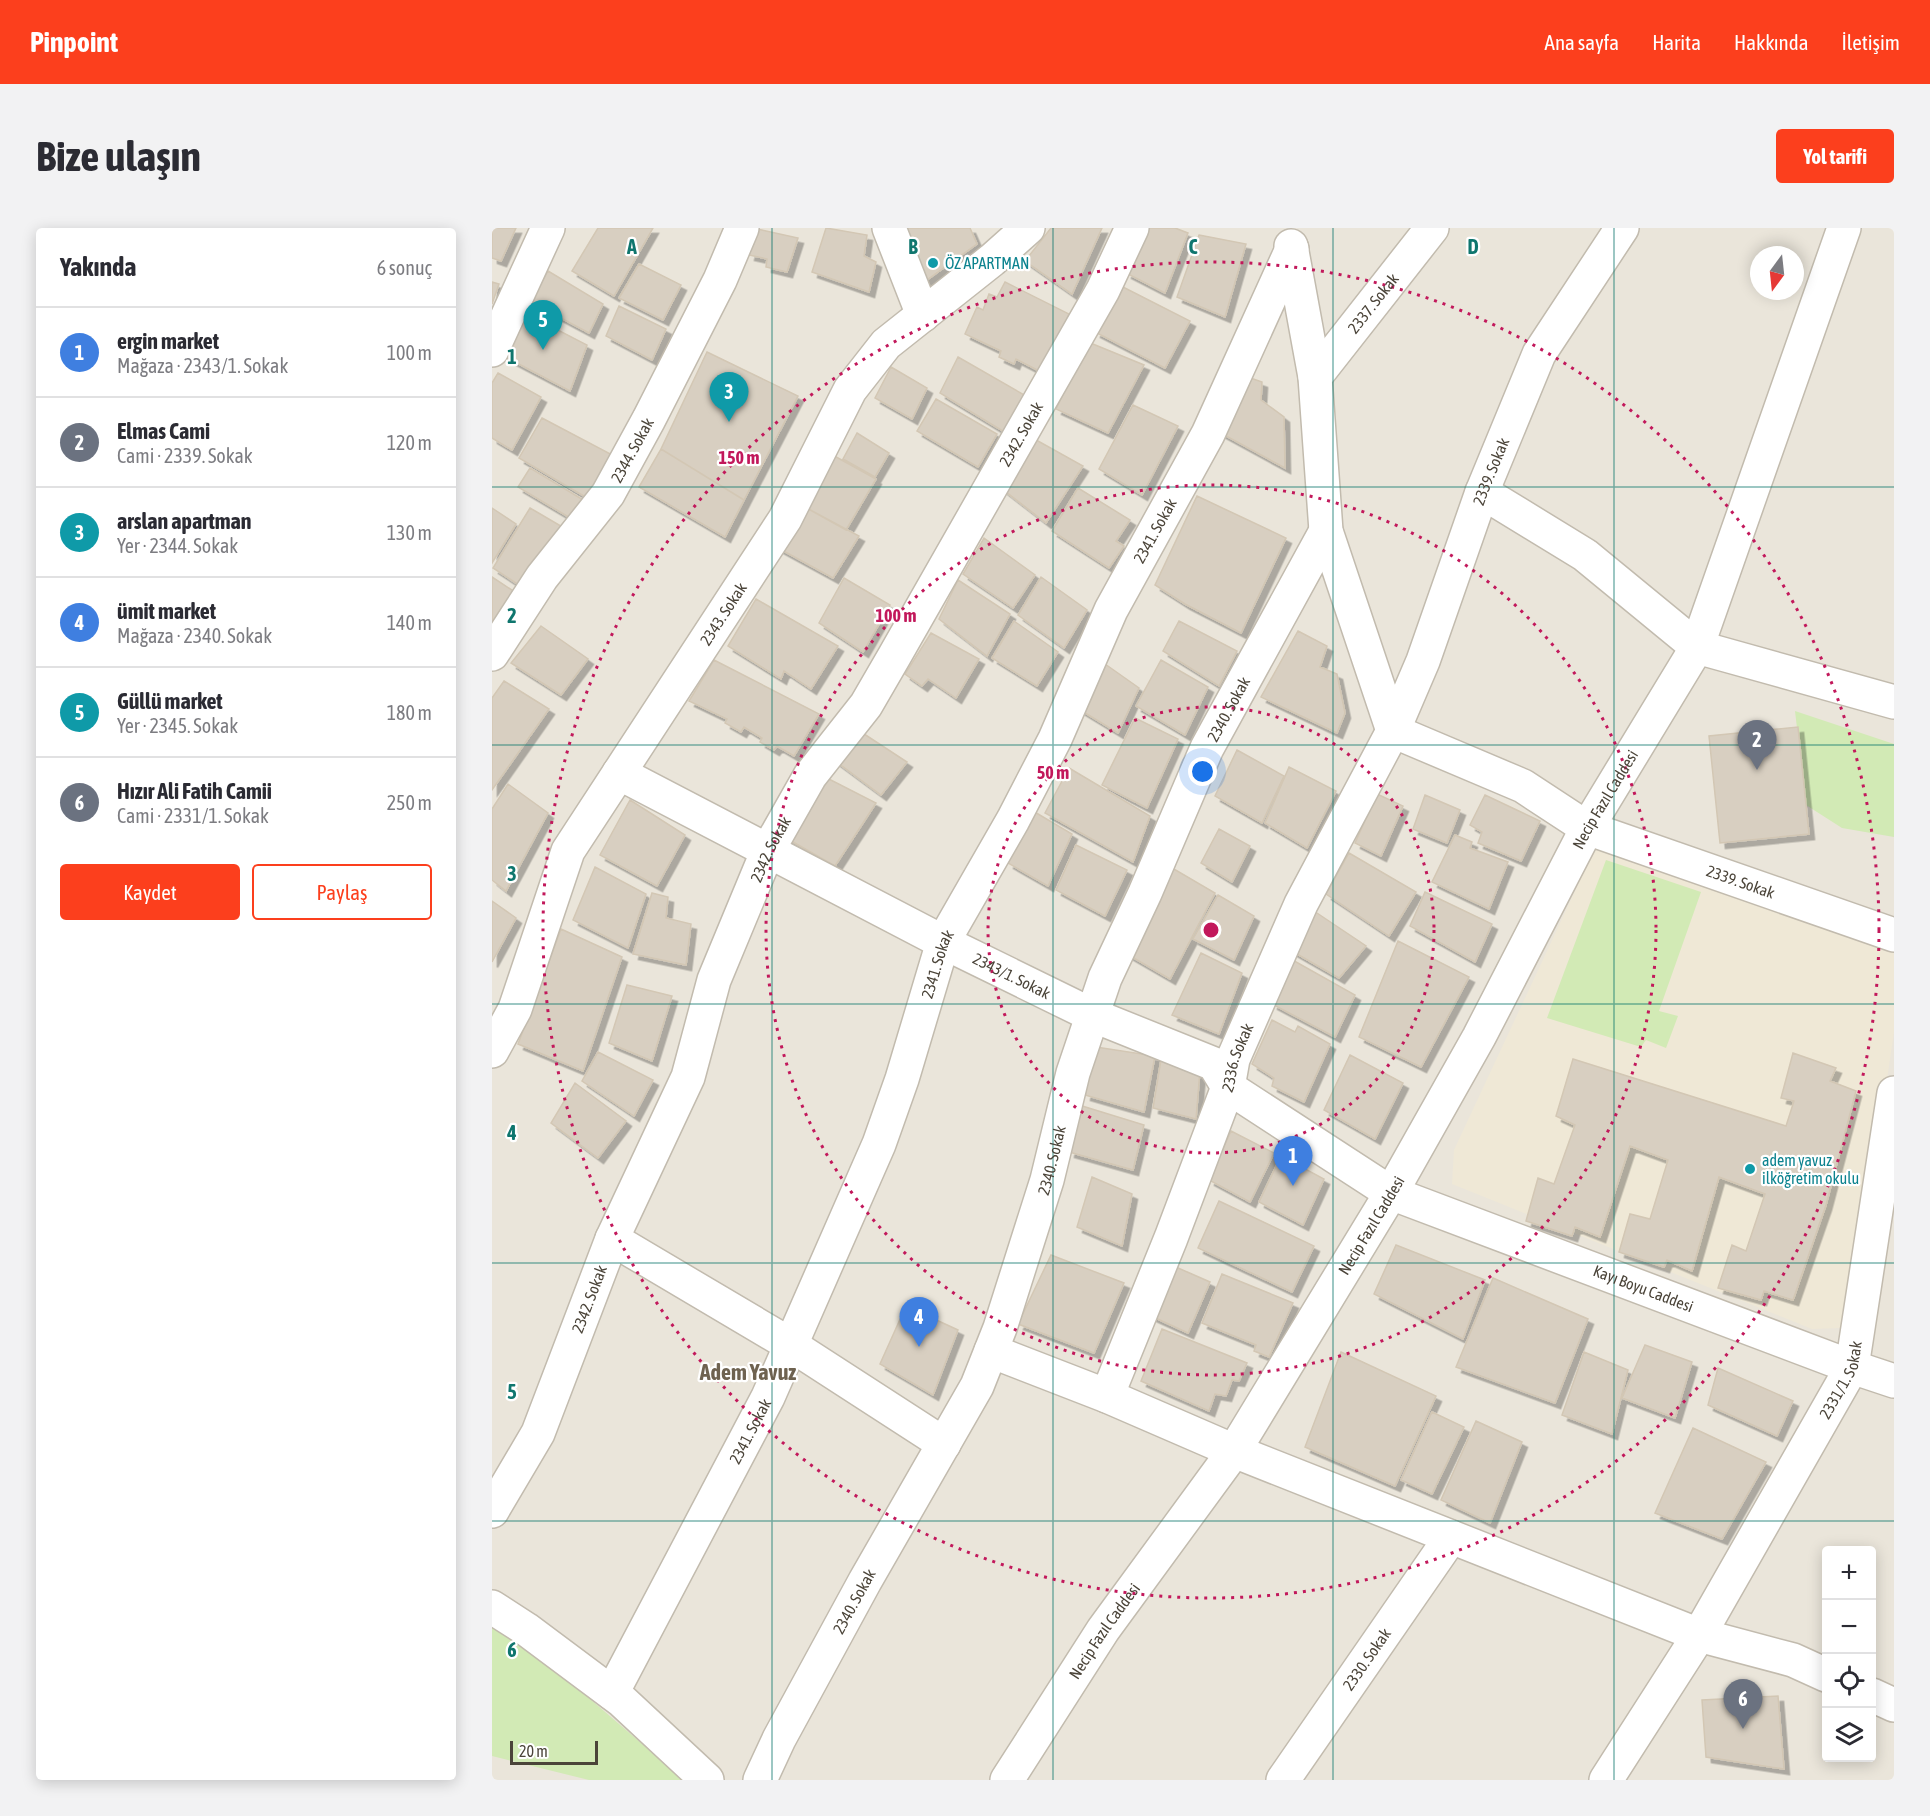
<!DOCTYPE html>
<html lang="tr">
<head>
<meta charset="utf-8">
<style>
	body { margin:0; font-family:"Asap Condensed",sans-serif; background:#f2f2f3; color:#2b2b33 }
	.controls { position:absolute; right:18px; bottom:18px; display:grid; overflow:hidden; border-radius:6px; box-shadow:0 3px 15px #0003 }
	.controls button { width:54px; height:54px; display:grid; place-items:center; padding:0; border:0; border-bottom:2px solid #e1e1e2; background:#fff; color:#2b2b33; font:30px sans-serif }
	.compass { position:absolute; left:1258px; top:18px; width:54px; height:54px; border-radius:50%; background:#fff; box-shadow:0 3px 15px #0003; rotate:195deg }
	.scale { position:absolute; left:18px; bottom:15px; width:88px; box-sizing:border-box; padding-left:6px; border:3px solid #4b4439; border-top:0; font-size:16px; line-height:21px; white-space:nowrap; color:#4b4439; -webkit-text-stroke:4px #fff; paint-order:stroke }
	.you { position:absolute; left:711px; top:544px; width:21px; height:21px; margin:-15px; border:4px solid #fff; border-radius:50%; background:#1a73e8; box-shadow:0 0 0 9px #1a73e833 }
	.badge { display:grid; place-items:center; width:39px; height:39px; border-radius:50%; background:#fc3f1d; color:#fff; font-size:20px; font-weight:700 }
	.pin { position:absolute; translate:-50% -50px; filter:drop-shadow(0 2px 3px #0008) }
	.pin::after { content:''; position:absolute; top:32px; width:21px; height:18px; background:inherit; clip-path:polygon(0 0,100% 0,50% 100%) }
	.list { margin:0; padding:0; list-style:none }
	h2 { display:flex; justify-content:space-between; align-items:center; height:78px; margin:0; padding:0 24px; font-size:26px }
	h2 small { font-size:20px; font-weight:400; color:#7c7c81 }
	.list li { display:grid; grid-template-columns:39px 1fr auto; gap:18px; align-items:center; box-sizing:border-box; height:90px; padding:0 24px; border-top:2px solid #e1e1e2 }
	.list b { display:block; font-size:22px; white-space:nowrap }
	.list p { margin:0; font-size:20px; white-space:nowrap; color:#7c7c81 }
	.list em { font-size:20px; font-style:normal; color:#7c7c81 }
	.actions { display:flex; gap:12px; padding:18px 24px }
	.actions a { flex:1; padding:14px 0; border:2px solid #fc3f1d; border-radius:6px; text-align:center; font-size:21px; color:#fc3f1d }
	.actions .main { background:#fc3f1d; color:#fff }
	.icon { flex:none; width:33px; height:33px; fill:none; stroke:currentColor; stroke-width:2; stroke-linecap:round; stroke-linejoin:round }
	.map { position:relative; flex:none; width:1402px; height:1552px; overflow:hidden; border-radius:6px }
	header { display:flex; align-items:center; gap:36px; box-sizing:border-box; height:84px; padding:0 30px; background:#fc3f1d; color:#fff }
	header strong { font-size:28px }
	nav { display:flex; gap:33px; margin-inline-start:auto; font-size:21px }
	.intro { display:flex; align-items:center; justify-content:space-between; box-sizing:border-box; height:144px; padding:0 36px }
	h1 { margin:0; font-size:42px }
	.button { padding:15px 27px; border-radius:6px; background:#fc3f1d; color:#fff; font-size:21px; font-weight:700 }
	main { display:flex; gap:36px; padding:0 36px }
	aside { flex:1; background:#fff; border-radius:6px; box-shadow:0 3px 15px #0003 }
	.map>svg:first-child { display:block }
</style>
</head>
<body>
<header>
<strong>Pinpoint</strong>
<nav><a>Ana sayfa</a><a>Harita</a><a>Hakkında</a><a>İletişim</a></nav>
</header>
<div class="intro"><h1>Bize ulaşın</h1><a class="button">Yol tarifi</a></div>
<main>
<aside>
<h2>Yakında<small>6 sonuç</small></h2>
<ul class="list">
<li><span class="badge" style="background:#3f7fe0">1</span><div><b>ergin market</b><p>Mağaza · 2343/1. Sokak</p></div><em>100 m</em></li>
<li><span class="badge" style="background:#6b7280">2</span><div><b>Elmas Cami</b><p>Cami · 2339. Sokak</p></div><em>120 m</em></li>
<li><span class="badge" style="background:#0f9aa8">3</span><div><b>arslan apartman</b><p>Yer · 2344. Sokak</p></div><em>130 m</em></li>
<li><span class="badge" style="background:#3f7fe0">4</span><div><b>ümit market</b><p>Mağaza · 2340. Sokak</p></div><em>140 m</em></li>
<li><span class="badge" style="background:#0f9aa8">5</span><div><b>Güllü market</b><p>Yer · 2345. Sokak</p></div><em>180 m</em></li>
<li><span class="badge" style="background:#6b7280">6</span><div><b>Hızır Ali Fatih Camii</b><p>Cami · 2331/1. Sokak</p></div><em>250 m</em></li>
</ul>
<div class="actions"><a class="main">Kaydet</a><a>Paylaş</a></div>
</aside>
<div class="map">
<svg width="1402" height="1552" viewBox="0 0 1402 1552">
	<defs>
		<filter id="shadow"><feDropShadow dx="5.5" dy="5.5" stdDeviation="0" flood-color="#0004"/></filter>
	</defs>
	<rect width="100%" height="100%" fill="#f6f3ec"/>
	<path fill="#eae5da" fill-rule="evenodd" d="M0 0H1402V1552H0ZM1267 27H1303V63H1267ZM1334 1322H1380V1530H1334Z"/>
	<path fill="#efe8d6" d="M1105 616 1402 722V804L1371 1013 1348 1100 1320 1101 960 956 962 922Z"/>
	<path fill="#d2eab5" d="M1303 483 1402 516V609L1350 600 1314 577Z
		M1114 632 1209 664 1167 783 1186 788 1174 820 1154 812 1149 819 1055 790Z
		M0 1398 54 1433 192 1552H97L0 1528Z"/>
	<path fill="#d8cfc1" stroke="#d3c7b4" stroke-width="1.5" filter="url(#shadow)" d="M0 0H24L9 33 0 30Z
		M106 0H161L122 68 80 43Z
		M334 0 375 7 372 28 384 34 377 64 320 44Z
		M411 0H478L485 16 432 54Z
		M559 0H610L580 66 533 33Z
		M655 0H683L696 5 673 65 634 45Z
		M265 1 306 10 295 44 274 39 275 31 257 27Z
		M707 7 754 16 733 89 685 69Z
		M147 36 189 57 171 92 127 70Z
		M56 43 111 76 97 105 39 74Z
		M0 54 7 56 0 76Z
		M513 54 577 86 551 145 524 131 522 136 507 129 509 123 473 106 485 79 491 82 497 66 505 69Z
		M627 57 698 93 673 140 603 104Z
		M127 78 174 101 160 132 114 108Z
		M29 83 95 117 78 163 8 126Z
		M596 114 652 137 616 205 564 181Z
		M215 124 306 168 252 272 169 221Z
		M466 129 534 168 514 205 448 165Z
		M399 139 435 160 420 191 383 170Z
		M6 145 49 169 20 222 0 210V155Z
		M750 147 770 154 769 172 792 189 793 240 725 203Z
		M444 171 505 206 486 239 425 203Z
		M641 177 686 198 650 267 607 241Z
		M50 190 126 230 102 274 27 230Z
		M365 205 397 225 383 249 351 231Z
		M537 208 591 238 554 295 509 260Z
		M169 221 252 272 233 309 147 259Z
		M337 225 384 251 354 302 309 277Z
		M38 240 98 276 85 294 26 259Z
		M586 260 638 292 624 313 632 318 617 340 560 303Z
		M705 268 794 310 749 405 693 376 663 357Z
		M309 277 367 308 341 350 286 320Z
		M0 280 24 296 0 335Z
		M38 280 79 304 36 363 1 340Z
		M492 310 543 347 521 380 471 346Z
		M0 349 29 368 0 405Z
		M549 349 595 382 572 420 526 387Z
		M352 350 398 377 371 424 327 395Z
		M466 352 518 386 495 428 447 391Z
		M264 371 346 418 319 461 292 443 289 451 236 418Z
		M522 393 566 424 545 458 500 430Z
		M687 393 745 423 727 458 671 423Z
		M49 398 96 431 69 467 19 435Z
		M806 403 835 418 828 439 845 446 853 485 845 505 769 469Z
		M439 405 487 431 464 470 436 451 430 458 413 446Z
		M606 431 647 460 626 505 585 480Z
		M222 432 327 486 302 528 285 518 282 522 268 514 270 510 252 499 249 504 233 495 235 491 197 473Z
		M669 432 716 459 693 507 644 478Z
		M12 453 57 481 0 562V470Z
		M643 490 686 511 655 580 610 557Z
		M1306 499 1317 606 1228 615 1217 508Z
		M366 502 415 534 389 567 342 532Z
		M745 522 792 548 770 595 723 568Z
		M797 539 844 563 815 620 773 595Z
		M577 540 658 588 641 634 553 585Z
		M331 548 384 575 343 638 294 610Z
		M16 556 56 585 14 663 0 652V581Z
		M885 566 911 578 889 628 863 615Z
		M933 567 968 582 955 615 921 601Z
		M993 567 1048 593 1029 633 986 615 990 604 978 597Z
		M138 572 193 607 165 658 108 627Z
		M541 583 580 606 556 658 516 635Z
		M727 601 758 618 740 654 709 635Z
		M963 607 980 614 978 620 1016 634 997 681 940 654Z
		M584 617 635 642 613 688 564 662Z
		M857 625 924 664 897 708 834 666Z
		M675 637 723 665 678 751 633 725Z
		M103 639 154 666 136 720 81 692Z
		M933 664 1000 696 983 734 918 698Z
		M160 665 176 669 174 690 199 696 194 737 141 726Z
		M726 667 762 688 742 732 701 711Z
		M0 673 24 690 0 734Z
		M819 681 874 718 847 750 798 722Z
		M69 701 130 729 91 843 26 816Z
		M906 713 977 749 929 839 867 809Z
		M709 725 750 745 727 806 680 787Z
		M797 730 863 767 843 809 780 776Z
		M135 757 180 768 160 833 117 815Z
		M780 792 803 804 806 798 838 816 812 874 780 858 782 850 760 836Z
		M604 819 663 828 652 884 593 867Z
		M106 824 161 852 142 888 90 853Z
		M1301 825 1344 840 1338 853 1364 863 1334 977 1301 1072 1272 1063 1269 1072 1226 1060 1240 1017 1254 1023 1273 966 1227 949 1200 1043 1175 1032 1172 1039 1127 1024 1138 986 1158 991 1176 932 1138 918 1108 1009 1083 999 1080 1008 1034 993 1046 950 1062 956 1083 897 1064 888 1081 831 1294 898 1302 873 1289 870Z
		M858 827 911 855 883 911 832 882Z
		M669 832 708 842 704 891 661 880Z
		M83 855 134 893 106 930 59 895Z
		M587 877 652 897 641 942 577 924Z
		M739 903 782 925 758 974 717 952Z
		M789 928 832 951 811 997 767 974Z
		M600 949 640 966 630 1018 585 999Z
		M727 973 822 1018 800 1064 706 1020Z
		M904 1017 993 1052 971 1111 882 1066Z
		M559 1027 632 1055 602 1125 526 1096Z
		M677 1036 718 1054 696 1105 657 1087Z
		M730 1046 801 1075 777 1129 762 1123 764 1117 710 1095Z
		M1001 1050 1096 1091 1063 1175 964 1139Z
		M414 1078 466 1102 441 1167 388 1136Z
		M670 1101 755 1135 747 1153 740 1152 734 1168 723 1166 717 1183 649 1153Z
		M1153 1117 1200 1134 1183 1190 1130 1170Z
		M849 1124 944 1168 903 1258 813 1219Z
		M1092 1124 1136 1142 1120 1206 1070 1187Z
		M1226 1140 1301 1173 1285 1208 1216 1177Z
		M940 1184 972 1199 940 1266 909 1252Z
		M984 1193 1030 1214 998 1295 949 1272Z
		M1201 1200 1274 1234 1230 1311 1163 1285Z
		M1286 1468 1292 1541 1214 1529 1210 1472Z"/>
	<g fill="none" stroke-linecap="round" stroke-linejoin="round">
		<g stroke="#c2bbae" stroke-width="36">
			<g id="minor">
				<path d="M397 0 431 87"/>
				<path id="s1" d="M799 18 823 149 834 303 901 503 931 433 990 264 1047 126 1130 0"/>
				<path d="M0 122 56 0"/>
				<path id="s2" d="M823 149 940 0"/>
				<path d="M990 264 1093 327 1205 419 1402 474"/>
				<path id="s3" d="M0 426 50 349 116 266 157 191 228 52 250 0"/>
				<path id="s4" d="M127 545 451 714 600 787 722 836 736 859 899 965 1360 1139 1402 1153"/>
				<path id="s5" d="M0 823 23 781 76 623 293 291 358 162 394 116 500 32 536 0"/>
				<path d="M120 1011 299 1117 452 1216"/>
				<path d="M499 1123 615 1168 742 1223 1207 1407 1301 1432 1334 1447"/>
				<path id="s6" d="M615 1168 679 1010 736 859 741 831 809 676 901 503 1031 558 1095 600 1402 707"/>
				<path id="s7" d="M0 1283 46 1205 120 1011 196 849 222 752 276 622 318 548 374 477 403 427 611 62 640 0"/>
				<path d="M0 1379 34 1401 129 1472 215 1552"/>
				<path id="s8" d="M120 1465 276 1169 387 916 410 851 451 714 521 592 563 511 619 382 716 206 800 21"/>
				<path d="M1380 1467 1402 1477"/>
				<path id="s9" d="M268 1552 287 1511 373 1353 485 1158 508 1100 555 952 581 845 613 750 653 665 715 520 834 303"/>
				<path id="s10" d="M515 1552 611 1402 742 1223 899 965 987 809 1095 600 1205 419 1352 0"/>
				<path id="s11" d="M791 1552 959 1309"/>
				<path id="s12" d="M1114 1552 1207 1407 1360 1139 1402 865"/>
			</g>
		</g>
		<use href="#minor" stroke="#fff" stroke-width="33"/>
	</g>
	<path fill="none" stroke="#0f766e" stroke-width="1.5" stroke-opacity="0.55" d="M280 0V1552M561 0V1552M841 0V1552M1122 0V1552M0 259H1402M0 517H1402M0 776H1402M0 1035H1402M0 1293H1402"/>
	<g fill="none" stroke="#c2185b" stroke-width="3" stroke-dasharray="3 6">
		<circle cx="719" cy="702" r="223"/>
		<circle cx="719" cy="702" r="445"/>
		<circle cx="719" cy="702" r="668"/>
	</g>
	<g fill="#0f9aa8" stroke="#fff" stroke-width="2">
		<circle cx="441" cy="35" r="6"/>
		<circle cx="1258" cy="941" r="6"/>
	</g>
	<g text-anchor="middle" stroke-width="4.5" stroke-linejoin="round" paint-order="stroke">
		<g font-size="16" fill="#0d838f" stroke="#fff" text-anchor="start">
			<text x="453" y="41">ÖZ APARTMAN</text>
			<text x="1270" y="938">adem yavuz<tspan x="1270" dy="18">ilköğretim okulu</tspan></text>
		</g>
		<g font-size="16" fill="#4b4439" stroke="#fff">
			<text dy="6" stroke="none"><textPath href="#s2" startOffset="94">2337. Sokak</textPath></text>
			<text dy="6" stroke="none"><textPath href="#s7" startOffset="1206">2342. Sokak</textPath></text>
			<text dy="6" stroke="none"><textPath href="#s3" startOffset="248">2344. Sokak</textPath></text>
			<text dy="6" stroke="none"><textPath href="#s1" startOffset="776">2339. Sokak</textPath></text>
			<text dy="6" stroke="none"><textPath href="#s8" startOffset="1286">2341. Sokak</textPath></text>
			<text dy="6" stroke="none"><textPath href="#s5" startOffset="498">2343. Sokak</textPath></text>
			<text dy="6" stroke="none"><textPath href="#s9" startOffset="1174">2340. Sokak</textPath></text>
			<text dy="6" stroke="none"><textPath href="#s10" startOffset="1150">Necip Fazıl Caddesi</textPath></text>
			<text dy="6" stroke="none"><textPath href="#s7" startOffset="720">2342. Sokak</textPath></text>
			<text dy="6" stroke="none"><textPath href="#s6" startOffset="1106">2339. Sokak</textPath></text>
			<text dy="6" stroke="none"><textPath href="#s8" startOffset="800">2341. Sokak</textPath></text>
			<text dy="6" stroke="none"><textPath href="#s4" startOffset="442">2343/1. Sokak</textPath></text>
			<text dy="6" stroke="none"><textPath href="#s6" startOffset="363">2336. Sokak</textPath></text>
			<text dy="6" stroke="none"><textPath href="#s9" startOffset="688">2340. Sokak</textPath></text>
			<text dy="6" stroke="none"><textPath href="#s10" startOffset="664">Necip Fazıl Caddesi</textPath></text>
			<text dy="6" stroke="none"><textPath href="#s4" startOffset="1154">Kayı Boyu Caddesi</textPath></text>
			<text dy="6" stroke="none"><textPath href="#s7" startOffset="234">2342. Sokak</textPath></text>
			<text dy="6" stroke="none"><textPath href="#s12" startOffset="465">2331/1. Sokak</textPath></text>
			<text dy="6" stroke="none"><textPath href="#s8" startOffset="296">2341. Sokak</textPath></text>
			<text dy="6" stroke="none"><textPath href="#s9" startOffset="202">2340. Sokak</textPath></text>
			<text dy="6" stroke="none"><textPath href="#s10" startOffset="178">Necip Fazıl Caddesi</textPath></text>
			<text dy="6" stroke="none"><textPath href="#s11" startOffset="147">2330. Sokak</textPath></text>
		</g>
		<g font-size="22" font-weight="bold" fill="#6e6250" stroke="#fff">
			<text x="256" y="1152">Adem Yavuz</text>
		</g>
	</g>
	<g font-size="20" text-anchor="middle" font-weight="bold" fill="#0f766e" stroke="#fff" stroke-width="4.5" stroke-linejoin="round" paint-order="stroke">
		<text x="140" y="26">A</text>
		<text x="421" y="26">B</text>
		<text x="701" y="26">C</text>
		<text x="981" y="26">D</text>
		<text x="20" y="136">1</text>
		<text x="20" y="395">2</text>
		<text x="20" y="653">3</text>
		<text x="20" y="912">4</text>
		<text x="20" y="1171">5</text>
		<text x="20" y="1429">6</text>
	</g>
	<circle cx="719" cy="702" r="9" fill="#c2185b" stroke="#fff" stroke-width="3"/>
	<g font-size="18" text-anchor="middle" font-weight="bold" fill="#c2185b" stroke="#fff" stroke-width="4.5" stroke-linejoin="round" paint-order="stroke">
		<text x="247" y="236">150 m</text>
		<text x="404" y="394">100 m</text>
		<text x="561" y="551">50 m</text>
	</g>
</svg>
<div class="controls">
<button>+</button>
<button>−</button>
<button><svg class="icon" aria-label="locate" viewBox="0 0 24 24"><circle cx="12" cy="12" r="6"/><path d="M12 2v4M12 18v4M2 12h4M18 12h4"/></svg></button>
<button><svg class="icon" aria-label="layers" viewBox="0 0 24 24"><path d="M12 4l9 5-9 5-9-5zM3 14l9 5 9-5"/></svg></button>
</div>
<svg class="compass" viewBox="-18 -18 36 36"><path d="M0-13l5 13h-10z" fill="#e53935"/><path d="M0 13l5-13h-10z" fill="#7c7c81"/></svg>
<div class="scale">20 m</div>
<div class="you"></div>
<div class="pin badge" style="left:801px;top:958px;background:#3f7fe0">1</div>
<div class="pin badge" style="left:1265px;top:542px;background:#6b7280">2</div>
<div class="pin badge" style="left:237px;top:194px;background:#0f9aa8">3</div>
<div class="pin badge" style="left:427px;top:1119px;background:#3f7fe0">4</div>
<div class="pin badge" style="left:51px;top:122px;background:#0f9aa8">5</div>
<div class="pin badge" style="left:1251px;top:1501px;background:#6b7280">6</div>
</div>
</main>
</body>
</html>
